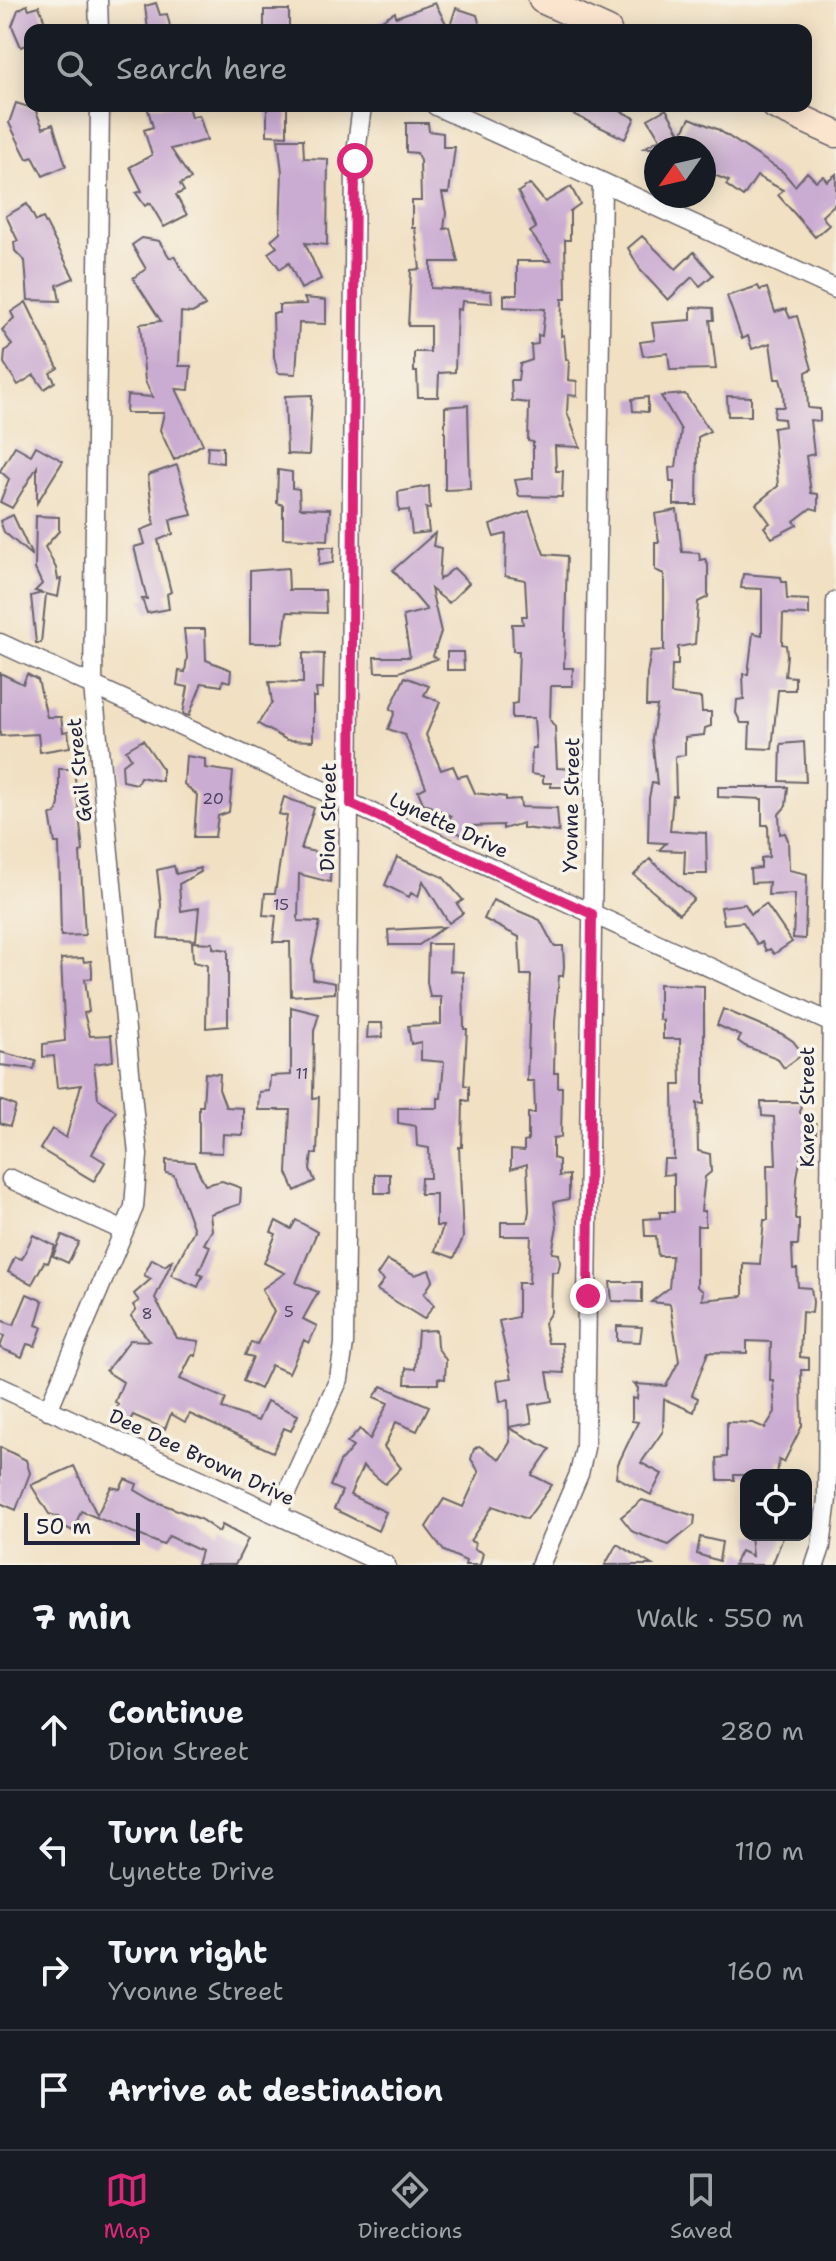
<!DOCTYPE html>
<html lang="en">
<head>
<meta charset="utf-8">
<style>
	body { margin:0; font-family:"Shantell Sans",sans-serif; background:#20242c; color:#f1f3f6 }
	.controls { position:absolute; right:24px; bottom:24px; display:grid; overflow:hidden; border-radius:16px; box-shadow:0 4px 20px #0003 }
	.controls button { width:72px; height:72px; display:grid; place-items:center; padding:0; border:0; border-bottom:2px solid #363941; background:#171b24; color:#f1f3f6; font:40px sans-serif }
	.compass { position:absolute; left:644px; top:136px; width:72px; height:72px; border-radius:50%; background:#171b24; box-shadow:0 4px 20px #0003; rotate:236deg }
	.scale { position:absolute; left:24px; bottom:20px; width:116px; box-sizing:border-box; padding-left:8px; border:4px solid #22223b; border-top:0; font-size:22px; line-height:28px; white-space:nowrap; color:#22223b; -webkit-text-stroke:6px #f7f3e8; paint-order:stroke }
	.stop { position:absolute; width:24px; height:24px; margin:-18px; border:6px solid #db2777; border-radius:50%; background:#fff }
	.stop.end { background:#db2777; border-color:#fff; box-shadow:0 2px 8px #0008 }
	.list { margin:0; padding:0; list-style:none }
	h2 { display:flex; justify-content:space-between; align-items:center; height:104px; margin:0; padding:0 32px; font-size:34px }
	h2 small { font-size:26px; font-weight:400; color:#9ea1a6 }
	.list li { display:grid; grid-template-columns:52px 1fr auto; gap:24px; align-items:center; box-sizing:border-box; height:120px; padding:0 32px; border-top:2px solid #363941 }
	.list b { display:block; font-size:30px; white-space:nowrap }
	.list p { margin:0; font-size:26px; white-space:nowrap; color:#9ea1a6 }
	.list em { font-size:26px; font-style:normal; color:#9ea1a6 }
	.icon { flex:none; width:44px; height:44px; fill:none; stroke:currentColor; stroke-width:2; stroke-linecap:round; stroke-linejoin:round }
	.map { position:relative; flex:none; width:836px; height:1565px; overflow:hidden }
	.search { position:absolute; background:#171b24; box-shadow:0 4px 20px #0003; left:24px; right:24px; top:24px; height:88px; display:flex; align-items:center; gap:20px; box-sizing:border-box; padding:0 28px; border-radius:16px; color:#9ea1a6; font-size:30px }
	.sheet { height:584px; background:#171b24 }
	nav { display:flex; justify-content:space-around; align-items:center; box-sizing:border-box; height:112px; border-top:2px solid #363941; background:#171b24; font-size:22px; color:#9ea1a6 }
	nav a { display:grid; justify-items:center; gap:4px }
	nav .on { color:#db2777 }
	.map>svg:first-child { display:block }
</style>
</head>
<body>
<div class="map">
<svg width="836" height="1565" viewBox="0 0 836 1565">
	<rect width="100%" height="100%" fill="#f7f3e8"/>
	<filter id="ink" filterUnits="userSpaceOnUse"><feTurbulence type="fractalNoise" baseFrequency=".0125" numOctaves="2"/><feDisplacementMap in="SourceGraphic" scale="16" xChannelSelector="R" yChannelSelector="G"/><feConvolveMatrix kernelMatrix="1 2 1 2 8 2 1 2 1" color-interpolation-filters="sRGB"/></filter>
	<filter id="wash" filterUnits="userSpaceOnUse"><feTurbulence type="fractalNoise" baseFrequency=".006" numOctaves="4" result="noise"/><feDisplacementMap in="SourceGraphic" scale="32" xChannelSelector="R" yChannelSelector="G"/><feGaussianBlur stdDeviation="1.8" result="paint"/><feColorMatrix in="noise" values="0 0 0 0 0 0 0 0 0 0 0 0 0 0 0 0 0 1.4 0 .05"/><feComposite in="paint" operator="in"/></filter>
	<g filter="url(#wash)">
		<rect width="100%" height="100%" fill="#f1e0c2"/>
		<g id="blocks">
			<path fill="#caacd2" d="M156 3 160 15 167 14 171 30H148L145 6Z
				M435 3 449 29 456 8 477 15 481 30H365L395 12 396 17Z
				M27 5 29 9 39 6 48 30H30V44L21 47 12 26 18 10Z
				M264 10H289V30H264Z
				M16 103 35 109 43 128 53 124 66 166 43 176 33 157 27 159 9 123Z
				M147 106H188L191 117 199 115 207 140 171 149 191 179 180 184 184 191 176 195 187 215 164 227 150 203 145 206 136 193 142 191 130 167 152 155 144 130 153 127Z
				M267 106H287V136L267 135Z
				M556 106H610L635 118 625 139Z
				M666 109 681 135 690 118 717 129 783 172 795 186 807 172 816 181 823 176 827 181 836 174V203L822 216 829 225 815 237 778 195 783 190 757 176 743 197 726 185 729 181 704 171 708 157 704 155V148H644L660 139 648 119Z
				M406 123H428L429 131 443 133V147H455L449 193H442L446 213 444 229 450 228 458 262H431V288L491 291 492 303 462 301 461 310 457 309 455 372 439 373 438 397H418L417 372H414V352H430V326H408L411 270 420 269 415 228H412V201H421L420 161 417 153 406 152Z
				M278 139H303L304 158 328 159 327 245 305 243 321 279 301 289 289 263 280 269 268 253 277 247 271 240 280 232 282 172Z
				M530 184 545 202 571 187 580 204 570 211V240H565L566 299H562L561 336 564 335 566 359 569 360 568 380 577 381V396L568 395 567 412 580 447 555 446 556 471H563L562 497 519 496 515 480 533 478V442L528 441 529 403 512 401 511 380H518L520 364 532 360 531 345 538 344V335L542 336 545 309 504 307V295H517V261H551L530 232 536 228 518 192Z
				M27 204 36 221 43 218 74 278 57 285 60 301 28 300 25 261 15 251 14 242 18 241 6 216Z
				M642 236 676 269 694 252 713 275 700 286 692 277 668 300 641 271 628 248Z
				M142 238 159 241 170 258 174 256 205 306 192 313 181 312 179 366H191L189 390 176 389 203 444 174 460 160 430 164 413H126L127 395 153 397 145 381 140 324 161 321 133 278 146 269 132 245Z
				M758 286 760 290 767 288 775 312 786 309 790 318 797 316 812 369 806 372 808 408 820 409V421L810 420 814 454 806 456 811 493 818 494V510L811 508 794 521 797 525 772 538 764 527 770 523 756 504 778 486 773 428 785 426 784 419 774 418 775 407H784L783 390 780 379H775L770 343 752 349 748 336 742 339 727 296Z
				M304 298 326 300V324L299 323 296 374 278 373 274 357 273 313H279V305L307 304Z
				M26 302 58 368 50 373 55 382 44 389 34 375 18 385 4 363 5 351 12 345 2 330 14 318 11 312Z
				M691 307 713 308 714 320H710L716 369 670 370 668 353 643 356 640 342 655 340 652 323 691 320Z
				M685 394 710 431 698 437 697 505H674V482H670L669 468 676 467 681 430 661 396Z
				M312 395 309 455 287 454 285 396Z
				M727 396 751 397V416H728Z
				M648 397V412L633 411 632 399Z
				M468 405 470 489 445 490V407Z
				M15 446 31 455 36 446 63 461 37 503V467L12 508 0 502 9 479 0 471Z
				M208 446 223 447V463L207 461Z
				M177 465 192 515 170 520 173 534 158 540 171 592 167 594 169 609 147 613 142 599H147L134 547 145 544 141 530 154 525 148 475Z
				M278 470 292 472V488L299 489 300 508 330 509 328 540 283 538V505L277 503Z
				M429 486 430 509 426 508 429 532 412 534 409 510 399 511 398 492Z
				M677 510 682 552 699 553 700 560 705 559 708 565V597L698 602 695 644 678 647V665H672L671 694 701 698 702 712H711V726L705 728 704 735 685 737V755L675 757 676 796H673L670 831 706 833 707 874H684L685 851 659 850 666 843 648 842 649 798 652 783 657 784 652 738 657 706H646L647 674 651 651 664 650V574L655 570V542H659L655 514Z
				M529 511 544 554 567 556 564 668H573L572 686H551L550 720 555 727 557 768 575 769V784H568V787H551V783H543V776L531 774 532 748H536L534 718H512V704L517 703 519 651H513L512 624H523L522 616H527L525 580 505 576 506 534 494 537 490 525Z
				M13 515 32 556 4 532 0 521Z
				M36 516 59 517V531L45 547 56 568 58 580 61 579 58 597 46 594 41 643H36L31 596 42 593 35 591 42 584 35 569Z
				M435 533 433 546 441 548 439 580 454 568 469 583 449 603 431 589 441 632 433 656 437 659 399 672H375L374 657H410L403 616 427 610 393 570Z
				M320 547H334L333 563 319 565Z
				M288 568 289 590H325L326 613 287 612 283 643H250V571Z
				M743 574 781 577 782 582H786L787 599 809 600V615L783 614 782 644 786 645 787 655 785 676 795 677V690H778L772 749 749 748 750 723H741L736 713 737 700 744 699 743 674H748L753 633 762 635V589L741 588Z
				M184 629H205L206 660 231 670 230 682 223 680 222 686 202 683 189 716 183 714 188 687 177 685 179 671 185 672 187 657Z
				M447 652H463L464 670H447Z
				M303 653 324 654 323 689H316L317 697H313V741L287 740 258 724 272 702 269 682 303 683Z
				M0 673 23 684 27 674 38 680 47 717H61L63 732 68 731 70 747 40 752 38 734 0 736Z
				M405 677 429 686 424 695 440 702 426 735 441 770 453 766 458 777 467 775 475 793 506 797V800L520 799 521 807 557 808 559 832 523 828V823L503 829V825L470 826 466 837 446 826 451 816 423 803 418 791 426 787 405 735 388 729 395 712 390 709Z
				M143 740 162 768V781L140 777 137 784 123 781 122 765 131 758 126 750Z
				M804 742 806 782 780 781 781 744Z
				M186 756 205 759V768L233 772 229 812 218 816 215 837H194L197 795 184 784Z
				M59 769H74L83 851 80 852 85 935 61 936 59 843H55L50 815 56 814 59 804Z
				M718 787H788L786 806 779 814 780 834 785 833 788 840 789 870 807 874 805 939 793 938 795 894 768 895 769 882 751 883 750 869 761 868V858L769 857 768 825H762V799L718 797Z
				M284 797 314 808 301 849 331 855 330 882 299 874 298 921 320 922 312 959 313 979 335 983V993L291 996 290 942H273L276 916 263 915 265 893H275L287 816 279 814Z
				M397 857 443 877 463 900 457 904 463 913 449 923 423 881 418 897 411 893 409 897 385 885Z
				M650 859 694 899 679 914 634 875Z
				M174 866 176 874 200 868 201 872 179 884 181 911 199 908 196 940 158 938 161 905 157 870Z
				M493 900 540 920 554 946H563L564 966 563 976H559L555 1021 554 1073H558V1087H562L561 1137 553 1138V1158L559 1160V1176L569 1175V1199L554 1202 557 1226 552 1253 559 1254 560 1263 558 1272H552L551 1312 544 1323 548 1343H562L564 1373 547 1372 552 1401 529 1405 532 1423 509 1427 508 1400 500 1402 497 1380 512 1378 499 1321 518 1317V1283H529L531 1236H501V1222H527L529 1211 527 1164 511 1169V1150L524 1151V1142L528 1141V1113H535L534 1081H527L531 975H521L519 937 484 919Z
				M745 904 751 914 766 904 792 942 774 954 770 949 766 951 762 942 757 944 743 922 724 924 721 907Z
				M444 927 419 945H389L388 930Z
				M192 942 213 943V948L228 950V1026L206 1028 207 965 193 962Z
				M428 944H451L450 971 463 972 464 1029H467L464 1085 469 1086V1101L463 1100 462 1147H459L463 1238 454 1258 435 1251 443 1226H436V1194H420L421 1178H430L429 1148 417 1146 416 1126 398 1123V1108H438V1098H441L444 1062 421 1060V1042L411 1044 408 1026 441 1024V997H430L427 982Z
				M83 958 84 962 91 961 92 970V978L85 979 89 1012 84 1013 90 1036 111 1035 113 1061 94 1064 98 1098 116 1111 92 1154 105 1162 94 1181 40 1149 52 1129 66 1138 81 1085 57 1088 54 1056 43 1057V1044L65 1041 61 959Z
				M659 984 704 986V1104L697 1103 698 1151 710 1154 711 1172 705 1177 701 1211H705V1226H697V1287L703 1291 702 1300 743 1296V1263L760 1264 764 1220H768L767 1165H776L774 1117 762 1116 761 1102H801L800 1113 807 1117 806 1124H816V1139H812L810 1151H802L797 1177 795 1219H799V1229L798 1245H792L793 1269H797L798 1287 811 1288 813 1302 812 1313 802 1312 800 1357 809 1358V1370H801L802 1426 784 1462 779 1460 777 1475H734V1480H718L717 1458 727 1457V1422L753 1423 765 1428 775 1412 773 1380H770L771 1342 747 1341V1353L708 1352 692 1395 698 1398 694 1412 664 1399 663 1431 641 1463 662 1474 651 1495 616 1477 618 1464 638 1422 632 1421V1398L637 1399 638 1388 634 1384 666 1386 679 1361 670 1304 651 1302 669 1288 672 1256H658L656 1236H645L644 1219 660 1218V1212H674V1174L663 1175 664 1159H674L673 1085H681L680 1039H663V1020L659 1019Z
				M291 1007 319 1014 314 1031 313 1098 319 1097 317 1154H312L310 1169 315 1181 295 1191 287 1173 290 1110H258L259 1092 269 1091 270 1076 291 1075Z
				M723 1009 782 1034 793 1041 803 1054 784 1068 777 1058 745 1046 738 1041 741 1036 717 1025Z
				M368 1023H382L383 1037 367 1038Z
				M0 1052 36 1061 34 1069 0 1065Z
				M205 1073 220 1074 219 1089 226 1107 243 1108V1135L223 1134 222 1153 199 1152V1106H203Z
				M0 1100 16 1106 10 1126 0 1123Z
				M166 1160 194 1162 205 1185 222 1181 241 1188 240 1204 210 1214 212 1230 204 1244 210 1246 198 1273 203 1275 198 1287 171 1275 194 1230 174 1175 166 1173Z
				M375 1174H390V1193H375Z
				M296 1220 317 1232 296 1283 318 1292 303 1319 317 1326 309 1343 304 1340 289 1373 271 1365 260 1389 243 1381 253 1357 245 1355 251 1342 257 1344 274 1312 262 1289 285 1273 264 1263 276 1234 271 1232 276 1221 291 1229Z
				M33 1235 55 1246 48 1263 44 1262 32 1284 8 1272 15 1257 22 1259Z
				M62 1235 79 1242 68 1263 53 1256Z
				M152 1259 165 1266 173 1259 155 1298 177 1338 199 1341 196 1356 192 1355 180 1379 226 1399 222 1408 258 1421 267 1401 298 1415 291 1431 284 1428 273 1452 190 1414 185 1422 171 1414 165 1429 133 1415 128 1424 113 1418 118 1405 115 1402 123 1382 106 1371 130 1340 149 1341 131 1316 136 1310 133 1305 139 1301 134 1294 151 1279 144 1275Z
				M387 1260 415 1275 429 1270 433 1280 424 1294 434 1305 424 1319 377 1290 384 1280 377 1275Z
				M610 1282H642V1302L612 1301Z
				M27 1294 43 1301 36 1325 42 1327 35 1346 27 1344 22 1357 0 1348 4 1336 0 1334V1320L14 1325Z
				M617 1326 642 1327 640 1342 617 1341Z
				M436 1330 437 1347 446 1360 445 1379 438 1378V1384H405L406 1368 415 1369 418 1331Z
				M382 1386 429 1406 417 1431 396 1422 384 1447 401 1468 385 1484 363 1466 350 1495 386 1512 378 1531 334 1509 342 1491 330 1486 340 1462 353 1447 347 1443 360 1429 370 1439 388 1403 374 1397Z
				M509 1428 550 1449 532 1475 552 1485 527 1519 493 1506 470 1541 475 1543 474 1549 483 1553 480 1565H465L466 1561 444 1551 426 1527 444 1499 463 1507 479 1472 471 1459 474 1449 479 1446 500 1459 510 1442Z
				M0 1447 26 1460 30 1473 16 1510 0 1503Z
				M74 1466 97 1515 111 1487 120 1489 125 1479 137 1484 135 1490 152 1500 200 1519 219 1532 222 1525 248 1539 235 1565H197L201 1551 169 1536 163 1545 81 1511 73 1531 57 1523 59 1517 49 1514 31 1485Z
				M642 1500 695 1516 694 1525 669 1545 633 1532 621 1517Z
				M750 1535H784L772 1565H734L741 1551 752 1556Z
				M700 1537 722 1542 719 1561 697 1554Z
				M617 1544 652 1565H605Z"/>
		</g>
	</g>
	<g filter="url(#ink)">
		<use href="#blocks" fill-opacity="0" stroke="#6a646a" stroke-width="2"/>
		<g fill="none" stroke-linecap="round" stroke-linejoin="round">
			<g stroke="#6a646a" stroke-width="21">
				<path id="street" d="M98 0 99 30
					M436 106 836 289
					M0 643 836 1025
					M11 1179 124 1231
					M0 1387 386 1565
					M48 1410 134 1207 138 1155 93 686 100 106
					M277 1515 339 1379 344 1344 355 161 362 106
					M540 1565 579 1474 585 1448 602 182
					M815 1565 821 1547 827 1499 836 601"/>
			</g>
			<g stroke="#6a646a" stroke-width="29">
				<path id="secondary" d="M542 0 608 30
					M775 106 836 134"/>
			</g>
			<use href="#street" stroke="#fff" stroke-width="18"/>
			<use href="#secondary" stroke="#fbe5cf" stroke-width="26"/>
		</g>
	</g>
	<g fill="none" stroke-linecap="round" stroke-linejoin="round" filter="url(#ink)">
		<path stroke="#db2777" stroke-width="10" d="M355 161 351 804 592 914 588 1296"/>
	</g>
	<g text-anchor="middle" stroke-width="7" stroke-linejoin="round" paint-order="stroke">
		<g font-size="16" fill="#4c4461">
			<text x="213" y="804">20</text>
			<text x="281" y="910">15</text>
			<text x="302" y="1079">11</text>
			<text x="289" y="1317">5</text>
			<text x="147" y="1319">8</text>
		</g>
		<g font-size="20" fill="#22223b" stroke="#f7f3e8">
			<text transform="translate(79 770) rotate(-96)" y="7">Gail Street</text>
			<text transform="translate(571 805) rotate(-89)" y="7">Yvonne Street</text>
			<text transform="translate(328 817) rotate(-89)" y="7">Dion Street</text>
			<text transform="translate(449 825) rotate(25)" y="7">Lynette Drive</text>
			<text transform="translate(807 1107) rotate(-90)" y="7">Karee Street</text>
			<text transform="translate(202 1457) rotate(25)" y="7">Dee Dee Brown Drive</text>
		</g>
	</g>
</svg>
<div class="controls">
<button><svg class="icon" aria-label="locate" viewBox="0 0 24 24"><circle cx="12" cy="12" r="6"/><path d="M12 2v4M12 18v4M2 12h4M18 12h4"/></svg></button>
</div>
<svg class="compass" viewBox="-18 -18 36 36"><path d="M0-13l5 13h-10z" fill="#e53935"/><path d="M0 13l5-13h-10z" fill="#9ea1a6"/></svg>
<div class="scale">50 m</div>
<div class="stop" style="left:355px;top:161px"></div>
<div class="stop end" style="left:588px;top:1296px"></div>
<div class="search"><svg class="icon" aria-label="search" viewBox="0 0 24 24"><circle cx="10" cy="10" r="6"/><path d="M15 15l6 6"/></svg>Search here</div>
</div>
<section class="sheet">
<h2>7 min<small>Walk · 550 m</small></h2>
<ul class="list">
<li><svg class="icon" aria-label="ahead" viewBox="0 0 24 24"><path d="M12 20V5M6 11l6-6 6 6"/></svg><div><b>Continue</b><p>Dion Street</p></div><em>280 m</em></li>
<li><svg class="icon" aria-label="left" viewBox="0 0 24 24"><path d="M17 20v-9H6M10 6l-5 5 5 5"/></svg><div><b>Turn left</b><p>Lynette Drive</p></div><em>110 m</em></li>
<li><svg class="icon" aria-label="right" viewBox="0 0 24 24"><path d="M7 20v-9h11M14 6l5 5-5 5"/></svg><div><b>Turn right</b><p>Yvonne Street</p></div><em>160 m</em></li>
<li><svg class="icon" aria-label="arrive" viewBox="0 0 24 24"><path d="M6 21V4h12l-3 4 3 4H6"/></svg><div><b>Arrive at destination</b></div></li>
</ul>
</section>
<nav>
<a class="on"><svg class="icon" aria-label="map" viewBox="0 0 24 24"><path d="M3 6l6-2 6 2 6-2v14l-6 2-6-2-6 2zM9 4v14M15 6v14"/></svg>Map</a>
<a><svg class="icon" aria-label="directions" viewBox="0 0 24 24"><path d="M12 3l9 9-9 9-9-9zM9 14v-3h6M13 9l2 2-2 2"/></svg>Directions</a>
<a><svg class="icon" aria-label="saved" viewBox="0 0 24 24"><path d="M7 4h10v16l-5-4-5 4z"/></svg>Saved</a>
</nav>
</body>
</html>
